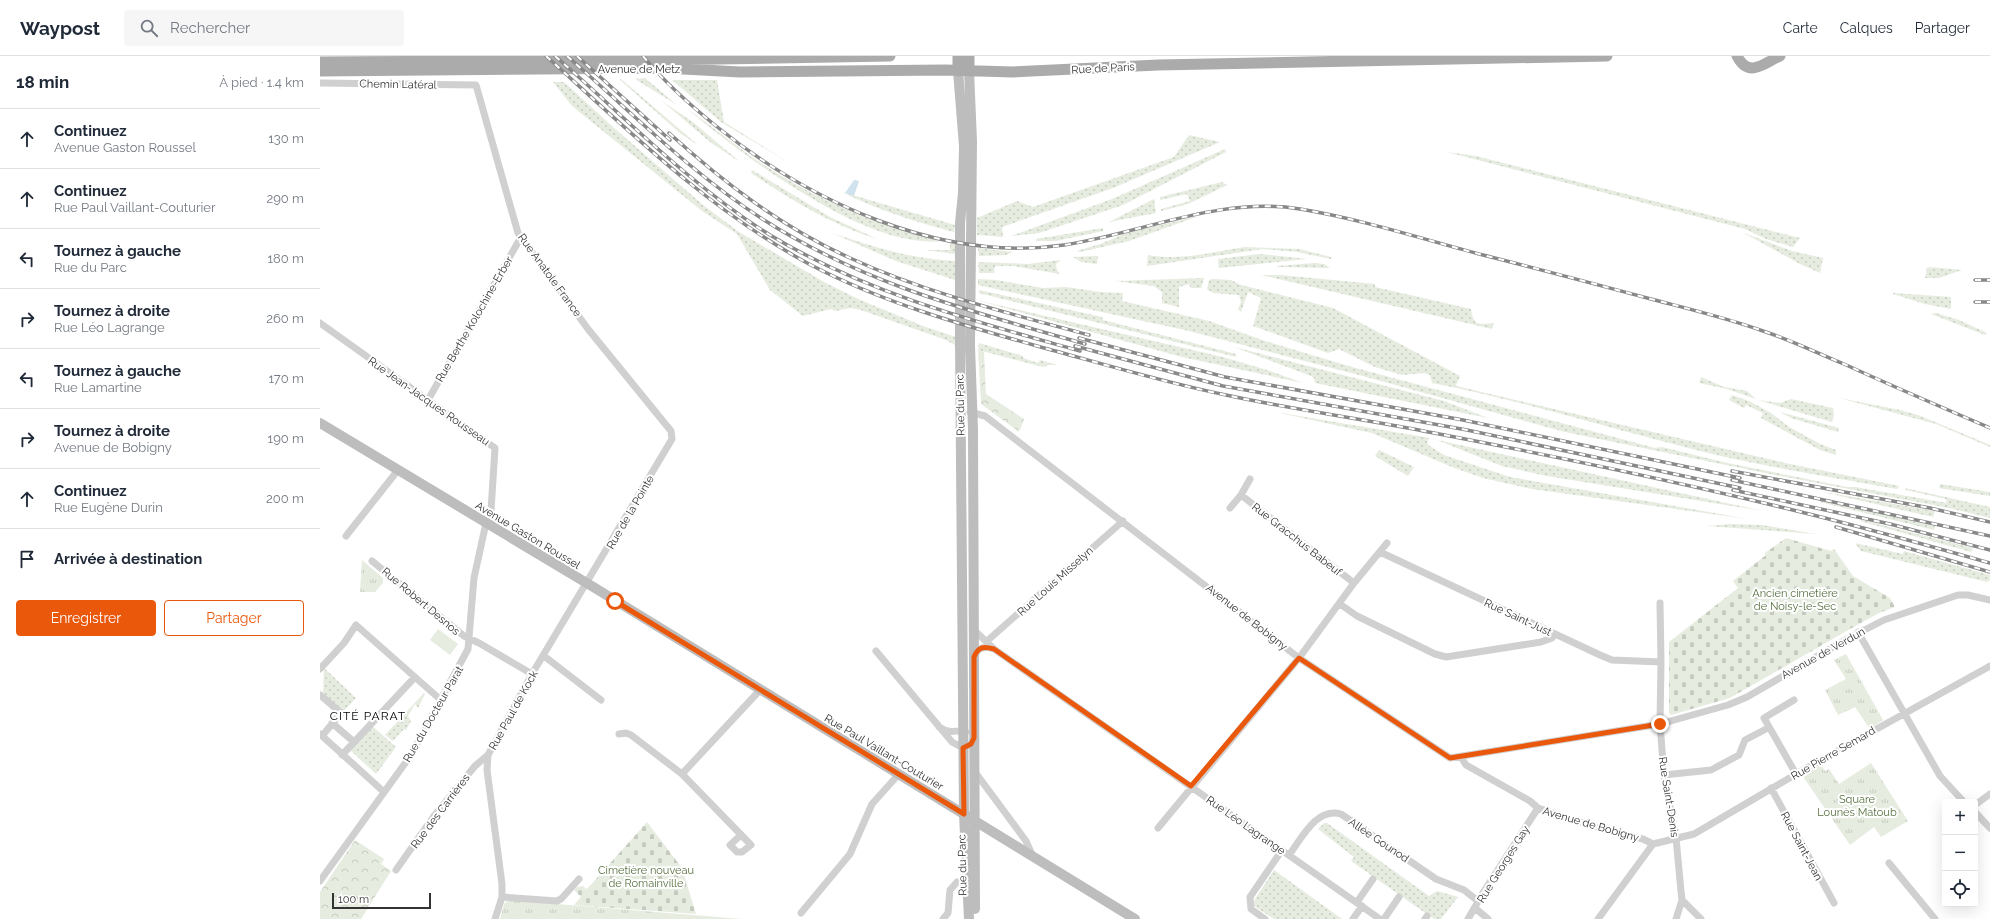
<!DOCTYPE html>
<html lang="fr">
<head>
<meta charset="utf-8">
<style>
	body { margin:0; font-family:Raleway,sans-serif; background:#f6f6f7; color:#1f2937 }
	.controls { position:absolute; right:12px; bottom:12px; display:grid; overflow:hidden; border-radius:4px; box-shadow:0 4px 16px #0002 }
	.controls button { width:36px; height:36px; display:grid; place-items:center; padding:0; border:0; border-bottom:1px solid #e0e1e3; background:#fff; color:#1f2937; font:20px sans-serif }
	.scale { position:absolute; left:12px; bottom:10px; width:99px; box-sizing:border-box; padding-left:4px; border:2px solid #333; border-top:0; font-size:11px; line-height:14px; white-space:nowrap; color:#333; -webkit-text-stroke:3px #fff; paint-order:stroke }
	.stop { position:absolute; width:12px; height:12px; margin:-9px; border:3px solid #ea580c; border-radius:50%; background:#fff }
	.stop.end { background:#ea580c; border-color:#fff; box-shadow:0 1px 4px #0008 }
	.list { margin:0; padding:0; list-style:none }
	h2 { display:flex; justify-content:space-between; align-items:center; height:52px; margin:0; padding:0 16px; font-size:17px }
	h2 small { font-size:13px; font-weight:400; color:#747a83 }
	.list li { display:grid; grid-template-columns:26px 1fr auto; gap:12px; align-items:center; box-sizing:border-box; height:60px; padding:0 16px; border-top:1px solid #e0e1e3 }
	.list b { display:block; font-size:15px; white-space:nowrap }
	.list p { margin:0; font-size:13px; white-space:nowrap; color:#747a83 }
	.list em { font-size:13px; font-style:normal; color:#747a83 }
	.actions { display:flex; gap:8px; padding:12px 16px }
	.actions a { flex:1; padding:9px 0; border:1px solid #ea580c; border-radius:4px; text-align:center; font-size:14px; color:#ea580c }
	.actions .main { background:#ea580c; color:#fff }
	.icon { flex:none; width:22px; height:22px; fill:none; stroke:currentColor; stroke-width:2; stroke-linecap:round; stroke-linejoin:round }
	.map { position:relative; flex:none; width:1670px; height:863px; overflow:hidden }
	header { display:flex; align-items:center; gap:24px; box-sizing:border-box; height:56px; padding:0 20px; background:#fff; border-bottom:1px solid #e0e1e3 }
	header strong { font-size:19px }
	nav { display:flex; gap:22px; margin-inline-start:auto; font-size:14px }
	.search { width:280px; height:36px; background:#f6f6f7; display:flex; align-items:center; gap:10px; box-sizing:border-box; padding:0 14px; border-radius:4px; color:#747a83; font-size:15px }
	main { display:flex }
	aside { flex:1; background:#fff }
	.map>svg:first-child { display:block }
</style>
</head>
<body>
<header>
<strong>Waypost</strong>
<div class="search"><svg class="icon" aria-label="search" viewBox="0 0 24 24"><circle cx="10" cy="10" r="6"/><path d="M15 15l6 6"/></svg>Rechercher</div>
<nav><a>Carte</a><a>Calques</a><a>Partager</a></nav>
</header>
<main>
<aside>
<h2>18 min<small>À pied · 1.4 km</small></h2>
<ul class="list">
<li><svg class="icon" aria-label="ahead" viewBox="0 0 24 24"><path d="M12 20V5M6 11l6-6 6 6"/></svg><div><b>Continuez</b><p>Avenue Gaston Roussel</p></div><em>130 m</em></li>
<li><svg class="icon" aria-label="ahead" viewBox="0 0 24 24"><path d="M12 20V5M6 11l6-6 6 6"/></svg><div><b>Continuez</b><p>Rue Paul Vaillant-Couturier</p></div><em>290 m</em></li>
<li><svg class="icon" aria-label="left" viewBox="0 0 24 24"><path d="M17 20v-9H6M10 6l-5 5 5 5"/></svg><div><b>Tournez à gauche</b><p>Rue du Parc</p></div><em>180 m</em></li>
<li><svg class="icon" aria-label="right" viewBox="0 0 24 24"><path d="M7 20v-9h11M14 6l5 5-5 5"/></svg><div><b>Tournez à droite</b><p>Rue Léo Lagrange</p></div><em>260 m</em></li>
<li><svg class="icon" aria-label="left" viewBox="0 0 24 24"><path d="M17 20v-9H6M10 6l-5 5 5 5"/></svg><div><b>Tournez à gauche</b><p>Rue Lamartine</p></div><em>170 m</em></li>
<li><svg class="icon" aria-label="right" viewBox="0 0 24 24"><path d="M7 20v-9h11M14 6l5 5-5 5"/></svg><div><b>Tournez à droite</b><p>Avenue de Bobigny</p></div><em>190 m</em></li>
<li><svg class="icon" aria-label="ahead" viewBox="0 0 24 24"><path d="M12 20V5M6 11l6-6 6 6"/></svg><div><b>Continuez</b><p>Rue Eugène Durin</p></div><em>200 m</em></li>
<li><svg class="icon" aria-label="arrive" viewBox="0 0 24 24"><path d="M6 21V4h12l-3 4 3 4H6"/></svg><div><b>Arrivée à destination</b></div></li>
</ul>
<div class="actions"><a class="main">Enregistrer</a><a>Partager</a></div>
</aside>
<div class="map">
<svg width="1670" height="863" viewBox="0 0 1670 863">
	<defs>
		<pattern id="grass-dots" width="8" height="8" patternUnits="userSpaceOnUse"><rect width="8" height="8" fill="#e6ecdf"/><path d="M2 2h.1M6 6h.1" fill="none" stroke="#c6cbc0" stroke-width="1.8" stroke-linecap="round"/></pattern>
		<pattern id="forest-crowns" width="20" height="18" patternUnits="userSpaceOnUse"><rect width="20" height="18" fill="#e6ecdf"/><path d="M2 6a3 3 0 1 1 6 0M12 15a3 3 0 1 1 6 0" fill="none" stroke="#c6cbc0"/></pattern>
		<pattern id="cemetery-stones" width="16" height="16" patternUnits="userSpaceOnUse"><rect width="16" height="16" fill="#e6ecdf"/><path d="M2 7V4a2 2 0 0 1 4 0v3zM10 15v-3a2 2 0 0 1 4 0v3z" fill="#c6cbc0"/></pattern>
		<pattern id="park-tufts" width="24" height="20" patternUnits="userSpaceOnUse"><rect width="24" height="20" fill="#e6ecdf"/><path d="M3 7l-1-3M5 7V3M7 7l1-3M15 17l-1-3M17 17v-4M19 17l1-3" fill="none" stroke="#c6cbc0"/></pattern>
	</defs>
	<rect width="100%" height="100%" fill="#fff"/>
	<path fill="url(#grass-dots)" d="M325 22 357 49 315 23Z
		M299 23H301L378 89 361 78Z
		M352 24H397L404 66 471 108 401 66Z
		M233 26H244L293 71 383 149 419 176 504 226 538 243 603 270 636 281 635 289 626 284 541 254 531 252 515 255 511 253 483 260 450 234 417 178 382 155 252 50Z
		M342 45 374 67 420 106 390 86Z
		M367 53C391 69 412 87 435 103 492 142 555 168 621 185 546 194 423 99 367 53Z
		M869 79 900 86 793 132 682 171 683 181 657 179V162L697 145 713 151 854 101Z
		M905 93 906 96 803 149 719 177 691 180 792 143Z
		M1127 96 1156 100 1480 182 1473 191 1446 183 1425 173Z
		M432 114 510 161 557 183C511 169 471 144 431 117Z
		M902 126 907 129 868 148 841 155V153L870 145 867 138 840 144V141Z
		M522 136 635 169 634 176C596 166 558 154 522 136Z
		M834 143 836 157 789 166Z
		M879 160 809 185 760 196 757 195 783 187 808 176Z
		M783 172V175L736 185H716V183Z
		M512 177C554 191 591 203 635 205V224L576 205Z
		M1424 177 1472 195 1503 202 1500 217 1480 208Z
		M630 187 635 188V198L605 194H630Z
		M925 191 979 193 1011 201V203L977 196 943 193 827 210 828 199C860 205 893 196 925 191Z
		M658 192 693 196 686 199 659 200Z
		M940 198 987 203 899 212 898 203Z
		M778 200 777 208 761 206 753 201Z
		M741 204 736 208 737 214 740 218 693 210H675L674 217H659L658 206 708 208Z
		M995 207 1004 208 1010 212 957 211V210Z
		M1610 211 1642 214 1619 222H1605L1607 212Z
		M941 219H960L1055 228V231L1151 253C1153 271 1160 268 1174 267L1172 273Z
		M884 222 881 232H871L869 228 859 231V251L842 247V236L834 230 795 225Z
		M658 223 676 224 723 232 746 231 780 236 803 237 802 245 889 265 945 285 1032 311 1335 392 1342 391 1407 407 1527 431H1535L1627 447 1626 443 1586 434 1585 432 1670 451V462L1629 452 1455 419 1245 376 1043 320 869 275 658 229Z
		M893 223 911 224 921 229 1013 252 1140 320 1136 330 1465 407 1579 430 1577 433C1518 422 1459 413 1401 400 1304 377 1210 346 1112 327L1110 319 1104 317 1082 319 1055 311 1019 293 1008 297 933 270 941 242 928 236 921 256 918 253 921 246 919 239 893 237 887 233 889 224Z
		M659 234 782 261 783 264 916 298V301L659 237Z
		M1573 237 1631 241V253L1605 248 1573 238Z
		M656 244 903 301 947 314 983 327 862 301Z
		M1616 257 1639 264 1667 277 1665 279 1611 258Z
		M659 287 703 300V302L718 307 720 304 738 309H728L723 311 658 294Z
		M914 291 1124 345 1168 362 995 327 994 322 991 320Z
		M1381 321 1404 331 1427 335 1436 343 1407 333 1379 327Z
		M1412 339 1429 345 1451 357 1469 371 1500 388 1516 394V399L1500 394 1441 362 1443 357 1426 349 1424 352 1409 344Z
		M1519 342 1580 354 1598 359 1670 389V391L1616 368Z
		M1471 343 1513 352 1514 359 1512 366 1438 344 1460 347Z
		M955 356 1110 382 1107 385 1108 389 1124 399 1190 421 1428 463 1212 433 1163 422 1132 411 1052 377Z
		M1460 356 1519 372 1518 376 1471 362Z
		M1117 384 1443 455 1227 420 1182 410Z
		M1059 394 1094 411 1088 420 1055 400Z
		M1620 428 1670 436V440L1619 432Z
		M1498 435 1615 455 1613 461Z
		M1500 444 1615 470 1614 474 1500 446Z
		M1542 464 1653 492 1651 496 1540 465Z
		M1411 468 1442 469 1496 478 1388 470Z
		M1535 487 1583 498 1584 495 1670 519V524L1667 526 1541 495Z
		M4 612 36 642 23 656 3 637Z
		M104 637 105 638 98 652 95 648 88 660 91 665 86 674 84 673 73 685 65 679Z
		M52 670 76 691 56 718 30 694Z
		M1004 767H1007L1109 840 1117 835 1138 841 1121 863H1114L1031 805 1034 801 998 773Z
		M954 814 1022 863H954L934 850 935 843Z"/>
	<path fill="url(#forest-crowns)" d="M658 294 664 296 666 338 704 363 700 374 698 375 661 348Z
		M35 784 64 803 61 808 71 815 41 863H0V836Z"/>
	<path fill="url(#cemetery-stones)" d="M1466 482 1511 495 1514 493 1533 520 1570 542 1575 551 1559 557 1530 573 1410 642 1351 659 1349 657V586L1418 532 1413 525 1446 499 1445 497Z
		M327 766 362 812 376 858 254 849 261 841 254 834 257 831 263 830 266 833 269 831Z"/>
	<path fill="url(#park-tufts)" d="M42 504 63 522V527L55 536H40Z
		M1526 598 1563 664 1550 673 1535 651 1518 659 1505 634 1526 623 1514 604Z
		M1500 707 1505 715 1509 713 1519 728 1551 707 1588 765 1561 781 1554 771 1530 789 1482 719Z
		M188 844 422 863H180L184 848Z"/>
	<path fill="#e6ecdf" d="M118 573 138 588 130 599 110 584Z"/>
	<path fill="#cfe2ee" d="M534 124 539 125 534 140 525 137Z"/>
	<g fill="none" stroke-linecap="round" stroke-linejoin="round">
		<path stroke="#d0d0d0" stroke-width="7" d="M0 27 156 29 198 177 268 273 351 375 352 383 212 618 168 699 167 714 182 828V841L175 863
			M0 267 175 392 170 470
			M108 344 201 181
			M650 356 665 360 979 602 1130 702 1340 668 1408 649 1427 641 1527 583 1564 564 1638 539H1648L1670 544
			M921 439 1034 527
			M910 452 921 439 930 423
			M26 480 78 414
			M1060 496 1280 599 1292 604 1341 606
			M52 505 144 580 159 587 212 618
			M1340 547 1341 606 1340 668 1344 719 1356 782 1361 835 1362 844 1356 863
			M1020 548 1037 560 1115 598 1126 601 1221 586 1232 582 1235 578
			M653 573 674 593 1060 863
			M1538 576 1620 720 1644 746
			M667 585 803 465
			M556 595 632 686 643 692 651 688 654 682
			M224 600 281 644
			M654 601C658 591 664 590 674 593
			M0 613 24 587 36 569 122 645
			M0 639 21 657 2 680
			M1474 644 1444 662 1476 718
			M12 667 34 686
			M619 671C633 680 636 672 646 676
			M0 678 64 736
			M299 678 306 677 311 679 362 718 431 789 422 796H417L410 789 421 779
			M22 699 95 621
			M1141 701 1146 709 1210 745 1218 752 1285 774 1323 783 1333 788
			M655 716 706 785 713 801
			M362 718 440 634
			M1344 719 1391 714 1419 699 1425 684 1448 672
			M1451 732 1514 847
			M1655 749 1670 738
			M1655 756 1670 772
			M838 772 979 602 1034 527 1067 487
			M1333 788 1374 778 1490 710 1670 610
			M969 799C982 782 996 751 1021 758L1116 823 1144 834 1158 845
			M1569 807 1615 863
			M76 814 114 760 155 710 168 699
			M0 825 91 699 148 593 154 522 166 467
			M182 841 237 845 241 843 259 823
			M1362 844 1381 863
			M1037 846 1053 823
			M1155 852 1168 863
			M481 857 530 798 552 748 578 719
			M623 863 628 857 630 834 637 826 647 825
			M945 863 931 853 930 841 962 794
			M1033 863 1042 850
			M1064 863 1079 841
			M1105 863 1107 860
			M1148 863 1163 837 1218 752
			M1278 863 1333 788"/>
		<path stroke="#bdbdbd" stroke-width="10" d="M638 15 644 90 643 137 640 167V287L644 758 649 863
			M649 15 652 85 650 290 653 374 655 853
			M0 367 275 532 815 863"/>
		<path stroke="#ababab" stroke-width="11" d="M638 0V15
			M649 0V15
			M1417 0C1429 23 1444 7 1460 0
			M0 6 337 4 570 0
			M0 15 344 12 420 16 625 14 693 16 838 9 1287 0"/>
		<g stroke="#888" stroke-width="3.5">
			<path id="rail" d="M226 0C310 76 389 154 489 208 561 246 639 268 717 290 780 307 842 326 906 339 975 354 1045 363 1114 377 1239 401 1365 427 1489 458 1549 473 1610 490 1670 507
				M235 0C305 61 371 130 450 179 546 237 653 265 760 295
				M247 0C311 56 372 118 444 164 546 229 651 255 765 288
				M257 0 350 84
				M323 0C345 27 370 49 396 70 490 146 621 207 744 189 823 177 899 140 980 153 1041 163 1102 183 1163 199 1219 213 1275 228 1331 243 1369 253 1407 262 1443 275 1471 284 1497 297 1524 308 1572 330 1621 351 1670 372
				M349 77C404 127 462 171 530 202 606 237 688 257 769 279
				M1655 224H1670
				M1655 246H1670
				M759 282 905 321 1143 364 1420 422
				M755 290 903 330 1147 374 1420 432
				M1412 415 1610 452 1670 466
				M1412 424 1670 480
				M1413 434 1570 468 1670 494
				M1516 471 1670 516"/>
		</g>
		<use href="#rail" stroke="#fff" stroke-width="2" stroke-dasharray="6" stroke-linecap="butt"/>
	</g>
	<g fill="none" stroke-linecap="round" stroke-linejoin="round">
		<path stroke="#ea580c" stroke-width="5" d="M295 545 644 758 643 692 651 688 654 682V601C658 591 663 590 674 593L871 730 979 602 1130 702 1340 668"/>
	</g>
	<g text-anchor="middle" stroke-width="4" stroke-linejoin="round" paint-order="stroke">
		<g font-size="11" fill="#333" stroke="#fff">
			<text transform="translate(783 12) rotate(-3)" y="4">Rue de Paris</text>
			<text x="319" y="17">Avenue de Metz</text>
			<text transform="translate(78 28) rotate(1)" y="4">Chemin Latéral</text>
			<text transform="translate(230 219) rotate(54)" y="4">Rue Anatole France</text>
			<text transform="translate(154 263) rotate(-60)" y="4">Rue Berthe Kolochine-Erber</text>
			<text transform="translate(109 345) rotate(35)" y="4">Rue Jean-Jacques Rousseau</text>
			<text transform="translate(640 349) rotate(-91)" y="4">Rue du Parc</text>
			<text transform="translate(310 456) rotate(-60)" y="4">Rue de la Pointe</text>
			<text transform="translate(208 479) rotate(31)" y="4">Avenue Gaston Roussel</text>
			<text transform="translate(977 483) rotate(38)" y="4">Rue Gracchus Babeuf</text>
			<text transform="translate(735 525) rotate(-42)" y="4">Rue Louis Misselyn</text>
			<text transform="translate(101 545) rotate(40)" y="4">Rue Robert Desnos</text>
			<text transform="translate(927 561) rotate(38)" y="4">Avenue de Bobigny</text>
			<text transform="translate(1198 561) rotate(25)" y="4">Rue Saint-Just</text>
			<text transform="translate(1503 597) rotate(-29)" y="4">Avenue de Verdun</text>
			<text transform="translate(193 654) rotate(-61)" y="4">Rue Paul de Kock</text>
			<text transform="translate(113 658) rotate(-60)" y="4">Rue du Docteur Parat</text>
			<text transform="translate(564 696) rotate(31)" y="4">Rue Paul Vaillant-Couturier</text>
			<text transform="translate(1513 697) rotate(-30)" y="4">Rue Pierre Semard</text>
			<text transform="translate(1349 741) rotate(81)" y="4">Rue Saint-Denis</text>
			<text transform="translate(120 755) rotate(-53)" y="4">Rue des Carrières</text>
			<text transform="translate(1271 768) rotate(16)" y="4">Avenue de Bobigny</text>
			<text transform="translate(926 769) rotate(35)" y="4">Rue Léo Lagrange</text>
			<text transform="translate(1059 784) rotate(34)" y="4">Allée Gounod</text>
			<text transform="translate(1482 790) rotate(62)" y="4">Rue Saint-Jean</text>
			<text transform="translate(1183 808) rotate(-58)" y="4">Rue Georges Gay</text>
			<text transform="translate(642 809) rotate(-91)" y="4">Rue du Parc</text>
		</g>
		<g font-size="11" fill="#56703f" stroke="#fff">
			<text x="1475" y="541">Ancien cimetière<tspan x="1475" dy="13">de Noisy-le-Sec</tspan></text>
			<text x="1537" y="747">Square<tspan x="1537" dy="13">Lounès Matoub</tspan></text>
			<text x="326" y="818">Cimetière nouveau<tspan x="326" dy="13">de Romainville</tspan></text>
		</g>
		<g font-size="12" letter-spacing="1" fill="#000" stroke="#fff">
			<text x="48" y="664">CITÉ PARAT</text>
		</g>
	</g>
</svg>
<div class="controls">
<button>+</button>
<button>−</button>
<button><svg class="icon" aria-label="locate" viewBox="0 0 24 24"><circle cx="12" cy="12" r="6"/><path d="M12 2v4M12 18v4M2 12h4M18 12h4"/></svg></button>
</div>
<div class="scale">100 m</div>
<div class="stop" style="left:295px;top:545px"></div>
<div class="stop end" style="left:1340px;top:668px"></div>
</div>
</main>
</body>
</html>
